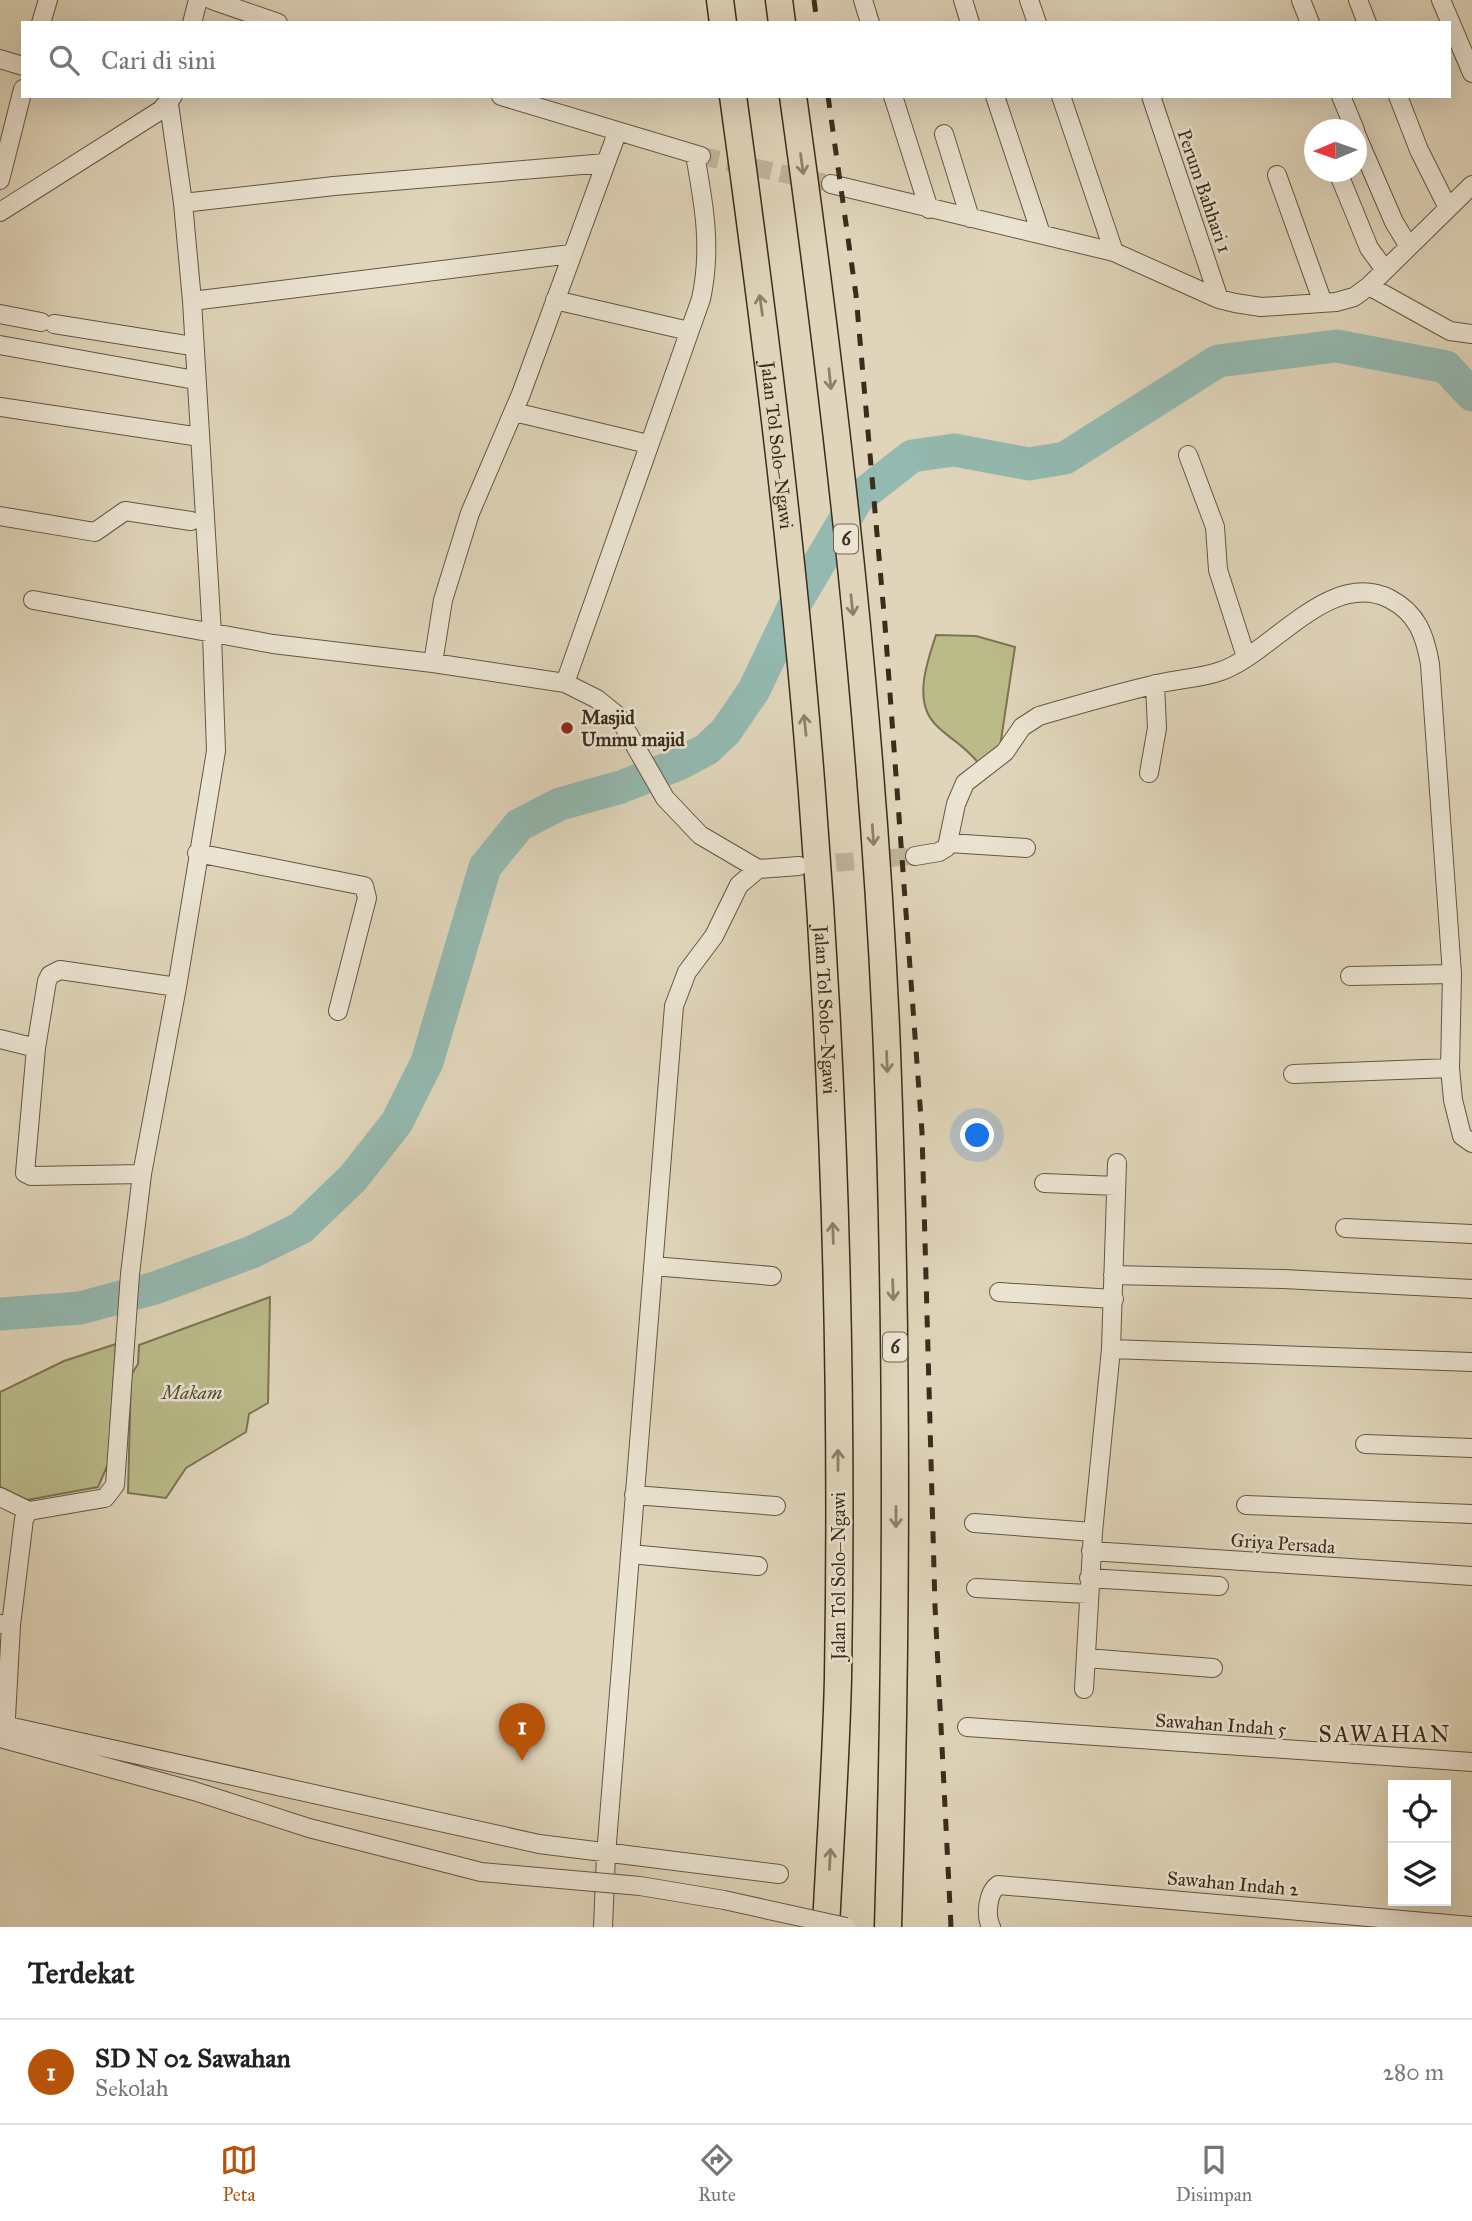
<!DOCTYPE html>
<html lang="id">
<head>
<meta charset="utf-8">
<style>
	body { margin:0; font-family:"IM FELL Great Primer",serif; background:#f6f6f6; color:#222 }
	.controls { position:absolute; right:21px; bottom:21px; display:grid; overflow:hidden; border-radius:0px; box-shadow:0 7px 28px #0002 }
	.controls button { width:63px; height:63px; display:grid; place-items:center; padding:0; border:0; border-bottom:2px solid #e0e0e0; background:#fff; color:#222; font:35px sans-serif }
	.compass { position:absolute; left:1304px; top:119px; width:63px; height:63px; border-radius:50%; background:#fff; box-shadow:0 7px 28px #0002; rotate:268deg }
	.you { position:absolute; left:978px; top:1136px; width:24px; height:24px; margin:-18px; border:5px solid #fff; border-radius:50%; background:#1a73e8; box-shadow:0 0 0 10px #1a73e833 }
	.badge { display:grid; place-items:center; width:46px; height:46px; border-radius:50%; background:#b45309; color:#fff; font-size:23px; font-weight:700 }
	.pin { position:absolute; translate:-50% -58px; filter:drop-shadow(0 2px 4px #0008) }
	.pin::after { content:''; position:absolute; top:37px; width:24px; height:21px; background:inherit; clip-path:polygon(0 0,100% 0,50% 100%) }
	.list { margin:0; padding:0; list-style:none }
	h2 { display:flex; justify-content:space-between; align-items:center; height:91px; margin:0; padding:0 28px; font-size:30px }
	h2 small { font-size:23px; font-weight:400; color:#767676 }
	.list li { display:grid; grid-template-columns:46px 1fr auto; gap:21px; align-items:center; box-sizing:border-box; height:105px; padding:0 28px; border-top:2px solid #e0e0e0 }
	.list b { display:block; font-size:26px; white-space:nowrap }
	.list p { margin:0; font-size:23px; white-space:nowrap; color:#767676 }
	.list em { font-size:23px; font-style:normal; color:#767676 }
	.icon { flex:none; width:38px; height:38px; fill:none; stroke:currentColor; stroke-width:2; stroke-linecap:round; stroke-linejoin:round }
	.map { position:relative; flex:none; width:1472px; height:1927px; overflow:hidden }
	.search { position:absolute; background:#fff; box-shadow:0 7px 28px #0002; left:21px; right:21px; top:21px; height:77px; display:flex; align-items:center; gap:18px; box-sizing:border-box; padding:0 24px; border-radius:0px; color:#767676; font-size:26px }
	.sheet { height:196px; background:#fff }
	nav { display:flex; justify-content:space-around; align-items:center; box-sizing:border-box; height:98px; border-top:2px solid #e0e0e0; background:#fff; font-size:19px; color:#767676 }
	nav a { display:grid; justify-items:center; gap:4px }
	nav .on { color:#b45309 }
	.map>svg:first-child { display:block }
</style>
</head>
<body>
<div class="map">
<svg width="1472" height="1927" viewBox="0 0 1472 1927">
	<rect width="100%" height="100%" fill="#e0d5ba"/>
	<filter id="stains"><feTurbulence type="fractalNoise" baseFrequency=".00286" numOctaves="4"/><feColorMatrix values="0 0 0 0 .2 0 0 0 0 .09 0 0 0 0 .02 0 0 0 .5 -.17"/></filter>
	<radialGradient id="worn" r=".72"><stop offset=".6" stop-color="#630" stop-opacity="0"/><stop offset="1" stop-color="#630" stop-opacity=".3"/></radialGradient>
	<path fill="#bbbb8a" stroke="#7c7454" stroke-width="2" d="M936 635 976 636 1015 647 1000 747 979 764C966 746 949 739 935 724 913 701 927 662 936 635Z
		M270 1297 268 1403 249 1414 246 1432 186 1468 166 1498 128 1493 131 1375 138 1364 139 1345Z
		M116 1344 108 1464 98 1487 27 1500 0 1487V1392L64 1361Z"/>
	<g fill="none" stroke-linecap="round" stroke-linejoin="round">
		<path stroke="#94b9b0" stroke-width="33" d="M0 1314 80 1308 155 1288 252 1252 301 1228 353 1178 397 1122 427 1062 485 867 519 825 560 804 621 787 679 764 707 749 726 731 754 690 795 604 857 499 912 456 954 450 1029 464 1065 458 1218 361 1337 346 1446 367 1472 395"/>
		<path stroke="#bfb39b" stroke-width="18" stroke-dasharray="18 9" stroke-linecap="butt" d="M701 156 831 184
			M809 865 915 856"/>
		<g stroke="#655645" stroke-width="20">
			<path id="minor" d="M212 0 278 23
				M863 0 870 23
				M963 0 970 23
				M1029 0 1037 23
				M1301 0 1310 23
				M1358 0 1367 23
				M1441 0 1472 73
				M41 23 48 0
				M192 23 198 0
				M0 59 23 66
				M501 96 701 156
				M893 96 929 209
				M995 96 1041 234
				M1061 96 1114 252
				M1151 96 1219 299
				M1341 96 1355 130
				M1398 96 1419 150 1448 208
				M944 134 970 218
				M1356 134 1394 222 1408 245
				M1277 175 1323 303
				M1340 177 1369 248 1385 270
				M0 180 23 89
				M831 184 1114 252 1219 299 1235 303 1261 307 1336 302 1354 297 1369 286 1472 185
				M183 203 334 186 606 163
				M0 212 161 110 173 96
				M1369 286 1450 331 1472 334
				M555 300 689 331
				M192 301 571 254
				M0 314 41 322
				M54 324 192 346
				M0 345 195 380
				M0 407 200 437
				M514 412 648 444
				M1188 455 1215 527 1218 570 1246 657
				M0 516 95 532 125 511 191 521
				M33 600 273 644 433 663 565 683 597 699 618 716 665 798 700 835 758 869
				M433 663 443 600 470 513 521 394 617 133
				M565 683 701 299C712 249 704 204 695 155
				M1149 773 1157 728 1155 684
				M949 843 1026 848
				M197 853 364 886 367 898 338 1011
				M915 856 939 852 947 847 956 804 965 783 1005 752 1022 727 1039 716C1077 705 1114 694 1153 685 1175 679 1199 679 1221 671 1271 654 1330 568 1390 599 1417 613 1425 635 1430 664L1452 974 1450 1068 1453 1100 1462 1136 1472 1143
				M1350 976 1452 974
				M0 1039 36 1048
				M1293 1074 1450 1068
				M142 1174 31 1176 25 1173 36 1048 47 981 50 975 60 970 177 987
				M1044 1183 1116 1186
				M1345 1228 1472 1234
				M653 1266 772 1276
				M1113 1275 1284 1279 1472 1289
				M999 1292 1114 1299
				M1111 1349 1117 1163
				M1365 1444 1472 1448
				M634 1495 776 1506
				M0 1497 29 1511
				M1246 1505 1472 1514
				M974 1523 1093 1532
				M1091 1551 1472 1576
				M630 1554 758 1566
				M1089 1578 1219 1586
				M976 1588 1088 1594
				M0 1624 11 1625 5 1736
				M11 1625 24 1519 29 1511 105 1498 115 1485 130 1274 142 1174 177 987 216 751 212 634 192 301 183 203 169 104
				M1086 1658 1213 1668
				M1084 1689 1093 1532 1111 1349 1472 1362
				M8 1726 539 1844 779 1874
				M967 1727 1472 1762
				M4 1739 194 1791 309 1828
				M603 1927 606 1855 674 1006 687 972 714 936 739 885 758 869 799 866
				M991 1927C985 1915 988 1892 998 1885L1472 1926"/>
		</g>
		<g stroke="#3c2c1e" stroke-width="29">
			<g id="highway">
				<path d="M720 0 723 23"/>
				<path d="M779 0 782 23"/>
				<path id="s1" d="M733 96C765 328 794 560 812 793 835 1087 843 1384 838 1678 836 1761 830 1844 826 1927"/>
				<path d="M793 96C837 412 874 732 887 1051 898 1343 897 1635 888 1927"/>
			</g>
		</g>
		<use href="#minor" stroke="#ebe4d2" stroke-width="18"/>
		<use href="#highway" stroke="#e0d5ba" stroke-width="26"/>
		<path stroke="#3c2c1e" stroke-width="5" stroke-dasharray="12 12" stroke-linecap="butt" d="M814 0 817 23
			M828 96 856 295 885 625 922 1132 935 1606 951 1927"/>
		<g stroke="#655645" stroke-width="20" stroke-linecap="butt">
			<path id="minor-bridge" d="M309 1828 481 1872 640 1886 724 1900 846 1927"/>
		</g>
		<use href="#minor-bridge" stroke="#ebe4d2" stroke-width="18"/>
	</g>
	<defs><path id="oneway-shaft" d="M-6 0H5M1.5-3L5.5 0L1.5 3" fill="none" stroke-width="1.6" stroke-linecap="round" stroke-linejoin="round" transform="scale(1.75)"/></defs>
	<g stroke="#8e806c">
		<use href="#oneway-shaft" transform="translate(802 164) rotate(82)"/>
		<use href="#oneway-shaft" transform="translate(761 305) rotate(-98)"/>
		<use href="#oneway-shaft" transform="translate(830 379) rotate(84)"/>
		<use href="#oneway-shaft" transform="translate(852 605) rotate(84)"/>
		<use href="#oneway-shaft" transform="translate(805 725) rotate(-96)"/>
		<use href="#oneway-shaft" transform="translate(873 835) rotate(86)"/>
		<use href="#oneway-shaft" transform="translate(887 1062) rotate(88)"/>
		<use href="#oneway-shaft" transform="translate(833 1233) rotate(-92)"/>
		<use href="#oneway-shaft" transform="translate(893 1290) rotate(88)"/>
		<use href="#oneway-shaft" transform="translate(838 1460) rotate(-90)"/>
		<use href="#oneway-shaft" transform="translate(896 1517) rotate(90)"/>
		<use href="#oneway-shaft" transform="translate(830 1859) rotate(-87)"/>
	</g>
	<circle fill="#8f2418" stroke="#ebe4d2" stroke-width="2.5" cx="567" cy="728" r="7"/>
	<g text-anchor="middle" stroke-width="5" stroke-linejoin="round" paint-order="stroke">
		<g fill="#ebe4d2" stroke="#706354" stroke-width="2">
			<rect x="834" y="524.5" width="24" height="29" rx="5"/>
			<rect x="883" y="1332.5" width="24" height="29" rx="5"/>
		</g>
		<g font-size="18" font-weight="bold" fill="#3c2c1e">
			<text x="846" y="545">6</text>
			<text x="895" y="1353">6</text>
		</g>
		<g font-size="19" fill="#3c2c1e" stroke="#ebe4d2">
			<text transform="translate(1205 191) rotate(71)" y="7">Perum Bahhari 1</text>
			<text dy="7" stroke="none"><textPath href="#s1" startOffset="352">Jalan Tol Solo–Ngawi</textPath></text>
			<text dy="7" stroke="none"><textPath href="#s1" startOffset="919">Jalan Tol Solo–Ngawi</textPath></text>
			<text transform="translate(1283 1543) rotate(4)" y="7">Griya Persada</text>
			<text transform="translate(838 1576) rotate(-90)" y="7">Jalan Tol Solo–Ngawi</text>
			<text transform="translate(1221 1724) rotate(4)" y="7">Sawahan Indah 5</text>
			<text transform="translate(1233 1883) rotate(5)" y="7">Sawahan Indah 2</text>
		</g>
		<g font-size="19" font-weight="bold" fill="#3c2c1e" stroke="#ebe4d2" text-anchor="start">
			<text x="581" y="724">Masjid<tspan x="581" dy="22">Ummu majid</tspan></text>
		</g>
		<g font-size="19" font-style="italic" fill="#554934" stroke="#ebe4d2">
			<text x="192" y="1399">Makam</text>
		</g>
		<g font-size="23" letter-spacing="2" fill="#3c2c1e" stroke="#ebe4d2">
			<text x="1385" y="1742">SAWAHAN</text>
		</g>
	</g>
	<rect width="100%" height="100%" filter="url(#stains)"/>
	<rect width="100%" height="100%" fill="url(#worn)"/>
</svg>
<div class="controls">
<button><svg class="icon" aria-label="locate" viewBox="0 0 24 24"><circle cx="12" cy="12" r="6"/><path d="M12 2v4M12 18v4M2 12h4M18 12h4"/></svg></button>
<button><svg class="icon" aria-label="layers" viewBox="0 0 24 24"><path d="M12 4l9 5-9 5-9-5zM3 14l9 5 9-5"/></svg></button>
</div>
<svg class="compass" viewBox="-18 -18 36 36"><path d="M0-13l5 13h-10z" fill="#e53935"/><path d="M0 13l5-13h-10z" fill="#767676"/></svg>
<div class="you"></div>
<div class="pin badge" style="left:522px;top:1761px">1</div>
<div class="search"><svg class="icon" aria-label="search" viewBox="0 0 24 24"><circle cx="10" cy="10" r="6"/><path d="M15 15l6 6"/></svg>Cari di sini</div>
</div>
<section class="sheet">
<h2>Terdekat<small></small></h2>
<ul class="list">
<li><span class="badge">1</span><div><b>SD N 02 Sawahan</b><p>Sekolah</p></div><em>280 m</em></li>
</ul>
</section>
<nav>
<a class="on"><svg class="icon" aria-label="map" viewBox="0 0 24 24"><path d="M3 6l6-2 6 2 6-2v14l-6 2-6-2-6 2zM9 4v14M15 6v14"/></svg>Peta</a>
<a><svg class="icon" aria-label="directions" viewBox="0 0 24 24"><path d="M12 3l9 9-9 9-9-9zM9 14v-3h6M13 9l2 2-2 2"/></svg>Rute</a>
<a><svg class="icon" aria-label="saved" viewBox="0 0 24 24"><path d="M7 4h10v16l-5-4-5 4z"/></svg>Disimpan</a>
</nav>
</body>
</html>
